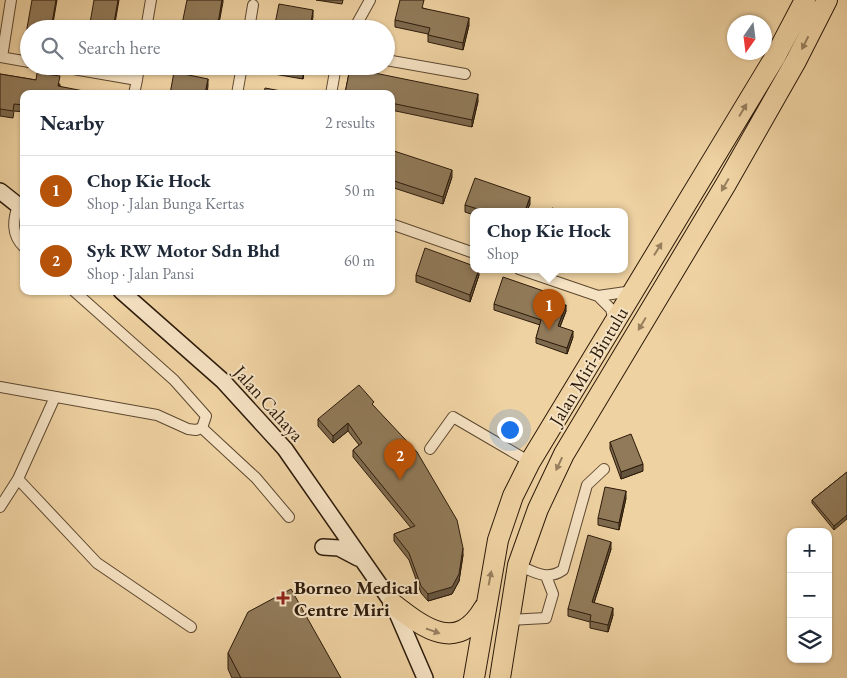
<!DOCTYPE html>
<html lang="en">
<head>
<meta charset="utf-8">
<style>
	body { margin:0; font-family:"EB Garamond",serif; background:#f2f2f3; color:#1f2937 }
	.controls { position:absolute; right:15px; bottom:15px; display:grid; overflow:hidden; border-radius:10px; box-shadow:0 1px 4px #0004 }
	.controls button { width:45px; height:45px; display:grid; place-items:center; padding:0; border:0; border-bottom:1px solid #e0e1e3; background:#fff; color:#1f2937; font:25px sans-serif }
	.compass { position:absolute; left:727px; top:15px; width:45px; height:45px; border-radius:50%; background:#fff; box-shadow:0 1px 4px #0004; rotate:194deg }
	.you { position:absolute; left:509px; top:429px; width:18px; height:18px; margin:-12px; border:4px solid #fff; border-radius:50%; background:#1a73e8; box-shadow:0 0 0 8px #1a73e833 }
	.badge { display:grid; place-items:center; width:32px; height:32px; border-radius:50%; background:#b45309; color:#fff; font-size:16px; font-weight:700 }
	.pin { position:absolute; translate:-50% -41px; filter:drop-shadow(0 1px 2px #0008) }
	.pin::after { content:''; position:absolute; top:26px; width:18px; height:15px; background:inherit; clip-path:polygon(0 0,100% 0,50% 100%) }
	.popup { position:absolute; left:470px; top:208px; width:158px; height:65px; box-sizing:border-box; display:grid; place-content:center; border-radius:10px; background:#fff; filter:drop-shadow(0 1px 4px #0005); font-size:16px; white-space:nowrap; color:#747a83 }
	.popup b { font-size:19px; color:#1f2937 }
	.popup::after { content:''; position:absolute; left:50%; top:100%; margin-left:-10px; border:10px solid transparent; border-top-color:#fff }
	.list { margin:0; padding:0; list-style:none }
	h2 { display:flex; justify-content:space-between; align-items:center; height:65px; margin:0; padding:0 20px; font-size:21px }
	h2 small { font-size:16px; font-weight:400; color:#747a83 }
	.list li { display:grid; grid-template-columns:32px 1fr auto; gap:15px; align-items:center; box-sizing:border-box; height:70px; padding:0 20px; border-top:1px solid #e0e1e3 }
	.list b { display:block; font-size:19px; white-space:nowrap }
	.list p { margin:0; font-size:16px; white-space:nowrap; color:#747a83 }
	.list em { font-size:16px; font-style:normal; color:#747a83 }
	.icon { flex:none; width:28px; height:28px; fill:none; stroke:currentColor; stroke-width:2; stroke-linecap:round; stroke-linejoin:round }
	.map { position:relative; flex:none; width:847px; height:678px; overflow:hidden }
	.search { position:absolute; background:#fff; box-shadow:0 1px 4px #0004; left:20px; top:20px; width:375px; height:55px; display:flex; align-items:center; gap:12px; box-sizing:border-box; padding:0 18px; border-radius:28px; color:#747a83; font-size:19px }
	.panel { position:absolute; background:#fff; box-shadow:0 1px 4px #0004; left:20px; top:90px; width:375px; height:205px; border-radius:10px }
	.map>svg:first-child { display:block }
</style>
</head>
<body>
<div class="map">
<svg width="847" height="678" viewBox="0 0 847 678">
	<rect width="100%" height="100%" fill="#efd2a2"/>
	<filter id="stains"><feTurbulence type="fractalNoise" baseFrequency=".004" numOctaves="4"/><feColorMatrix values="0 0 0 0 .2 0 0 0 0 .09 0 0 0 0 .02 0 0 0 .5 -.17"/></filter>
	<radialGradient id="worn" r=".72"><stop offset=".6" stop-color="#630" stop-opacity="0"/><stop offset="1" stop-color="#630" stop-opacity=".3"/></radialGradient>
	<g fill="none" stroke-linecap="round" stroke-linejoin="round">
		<g stroke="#5d4830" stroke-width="12">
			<path id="street" d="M146 29 151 0
				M249 29 253 5
				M354 29 370 0
				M0 57 29 62
				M2 57 11 0
				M386 60 465 74
				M56 66 137 80 134 94
				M137 80 139 66
				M237 94 242 66
				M331 94 336 66
				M18 205C13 220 11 235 24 247
				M391 224 474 253
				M519 269 598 296 611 309 614 321
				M74 291 174 380 206 416 202 428
				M598 296 633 291
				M0 387 157 415 188 429 196 430 202 428
				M202 428 256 478 289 517
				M430 449 453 417 530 462
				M18 479 97 563 191 627
				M0 507 18 479 55 397
				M518 565C534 572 547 581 563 570L587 485 604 469
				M509 620 546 618 553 594 546 576"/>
		</g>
		<g stroke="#2c1a0a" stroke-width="18">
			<path id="secondary" d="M0 191 24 210
				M121 291 223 381 285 449 393 604 425 678
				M323 547 339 548 358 558"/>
		</g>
		<g stroke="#2c1a0a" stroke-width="22">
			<path id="highway" d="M393 604C424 628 457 654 484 608
				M474 678 498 540 513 496 530 462 775 57 805 0
				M500 678 518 565 538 509 564 454 726 184 796 61 827 0"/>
		</g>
		<use href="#street" stroke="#f5e2c3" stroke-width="10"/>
		<use href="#secondary" stroke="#f5e2c3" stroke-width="15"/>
		<use href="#highway" stroke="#efd2a2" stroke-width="20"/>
	</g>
	<path fill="#7d694d" stroke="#2c1a0a" d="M316 0H343L342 4Z
		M423 8 469 25 463 50 428 42V34L395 27V20Z
		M27 28 29 29V36H27Z
		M268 66H305L303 79 268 73Z
		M350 68 478 101 472 127 391 110V94H345Z
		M0 74 60 84V86L24 94V112L14 111 13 118 0 116Z
		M391 150 452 177 443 204 391 187Z
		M530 204 527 211H474V215L465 212V205Z
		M416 275H479L470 302 416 282Z
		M558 302 566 311 560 327 573 337 567 354 536 343V338L540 325 494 310V304Z
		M374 406 463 555 459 581 452 594 428 601 421 593 409 560 394 541V534L411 528 353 457V450L359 445 348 431 333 443 318 426V419Z
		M610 442 643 471 621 479 610 449Z
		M847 472 834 530 812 503V500Z
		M626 498 619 530 598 525V518Z
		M611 549 594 603 613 615 608 632 590 628V622L568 616V609Z
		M228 653 341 678H232L228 669Z"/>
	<path fill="#66553e" stroke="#2c1a0a" d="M56 0H57L52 29H51Z
		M118 0H119L114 29H113Z
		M222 0H223V2L218 29H217Z
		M313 10V17L311 29H310Z
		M469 18V25L463 50V43Z
		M304 66H305L303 79V72Z
		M208 79V86L207 94H205Z
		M478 94V101L472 127V120Z
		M452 170V177L443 204V197Z
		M530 197V204L527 211H525Z
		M479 269V275L470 302V295Z
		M566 305V311L558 332V326Z
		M573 331V337L567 354V348Z
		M348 423V431L333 443V436Z
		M643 464V471L621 479V472Z
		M626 491V498L619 530V523Z
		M847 515V519L834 530V526Z
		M611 542V549L592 609V602Z
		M463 548V555L459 581 452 594 428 601V594Z
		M613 608V615L608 632V625Z"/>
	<path fill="#917a59" stroke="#2c1a0a" d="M32 0H56L51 29 27 28Z
		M94 0H118L113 29H89Z
		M187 0H222L217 29H181Z
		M400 0H424L422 8 469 18 463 43 428 35 430 28 395 20Z
		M279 4 313 10 310 29H274Z
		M271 66H304L303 72Z
		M350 68 478 94 472 120 391 103V94H349L345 93Z
		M174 72 208 79 205 94H170Z
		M37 73 60 76 58 86 99 94H24V105L14 104 13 111 0 109V74L36 80Z
		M265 88 297 94H264Z
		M391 150 452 170 443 197 391 180Z
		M475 178 530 197 525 211H484L465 205Z
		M552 208 563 211H551Z
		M425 248 474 266V269H479L470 295 416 275Z
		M503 277 558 296 556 302 566 305 558 326 573 331 567 348 536 338 541 320 494 304Z
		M359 385 374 402 372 404 417 452 457 520 463 548 459 574 452 587 428 594 421 586 409 553 394 534 415 526 353 450 362 443 348 423 333 436 318 419Z
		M631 434 643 464 621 472 610 442Z
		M847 472V515L834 526 812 500Z
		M605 487 626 491 619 523 598 518Z
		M588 535 611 542 592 602 613 608 608 625 590 621 591 615 568 609Z
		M291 589 341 678H241L228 653 248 612Z"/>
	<defs><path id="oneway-solid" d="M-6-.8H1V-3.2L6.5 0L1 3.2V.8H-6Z" transform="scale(1.25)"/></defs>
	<g fill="#977f5e">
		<use href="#oneway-solid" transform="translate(805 43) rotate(117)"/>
		<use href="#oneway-solid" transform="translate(743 110) rotate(-59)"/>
		<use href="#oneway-solid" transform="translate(725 185) rotate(120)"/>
		<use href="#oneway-solid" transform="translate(658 249) rotate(-58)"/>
		<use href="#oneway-solid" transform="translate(642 324) rotate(121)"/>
		<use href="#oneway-solid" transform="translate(559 464) rotate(115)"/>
		<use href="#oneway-solid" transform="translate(490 578) rotate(-79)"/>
		<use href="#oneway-solid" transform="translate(433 631) rotate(19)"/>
	</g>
	<path fill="#8f2418" stroke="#f5e2c3" stroke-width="2" d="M280.5 590.5h5v5h5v5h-5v5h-5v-5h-5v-5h5z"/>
	<g text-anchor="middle" stroke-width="4" stroke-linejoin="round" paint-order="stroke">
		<g font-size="19" fill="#2c1a0a" stroke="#f5e2c3">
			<text transform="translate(588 366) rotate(-59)" y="7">Jalan Miri-Bintulu</text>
			<text transform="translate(269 403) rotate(48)" y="7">Jalan Cahaya</text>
		</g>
		<g font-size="19" font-weight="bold" fill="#2c1a0a" stroke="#f5e2c3" text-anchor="start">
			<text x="294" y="594">Borneo Medical<tspan x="294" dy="22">Centre Miri</tspan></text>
		</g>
	</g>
	<rect width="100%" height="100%" filter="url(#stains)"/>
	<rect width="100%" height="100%" fill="url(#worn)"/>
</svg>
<div class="controls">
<button>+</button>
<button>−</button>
<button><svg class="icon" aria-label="layers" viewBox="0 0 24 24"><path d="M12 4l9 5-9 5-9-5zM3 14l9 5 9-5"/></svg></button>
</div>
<svg class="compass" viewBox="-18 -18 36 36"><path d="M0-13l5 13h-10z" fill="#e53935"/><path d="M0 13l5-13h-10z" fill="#747a83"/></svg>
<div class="you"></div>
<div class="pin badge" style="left:549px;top:330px">1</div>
<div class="popup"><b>Chop Kie Hock</b>Shop</div>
<div class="pin badge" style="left:400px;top:480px">2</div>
<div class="search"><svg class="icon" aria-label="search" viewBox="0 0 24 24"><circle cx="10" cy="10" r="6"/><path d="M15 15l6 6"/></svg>Search here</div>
<section class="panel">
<h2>Nearby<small>2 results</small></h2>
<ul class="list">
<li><span class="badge">1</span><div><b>Chop Kie Hock</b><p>Shop · Jalan Bunga Kertas</p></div><em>50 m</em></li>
<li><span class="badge">2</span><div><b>Syk RW Motor Sdn Bhd</b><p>Shop · Jalan Pansi</p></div><em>60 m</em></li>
</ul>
</section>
</div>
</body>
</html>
